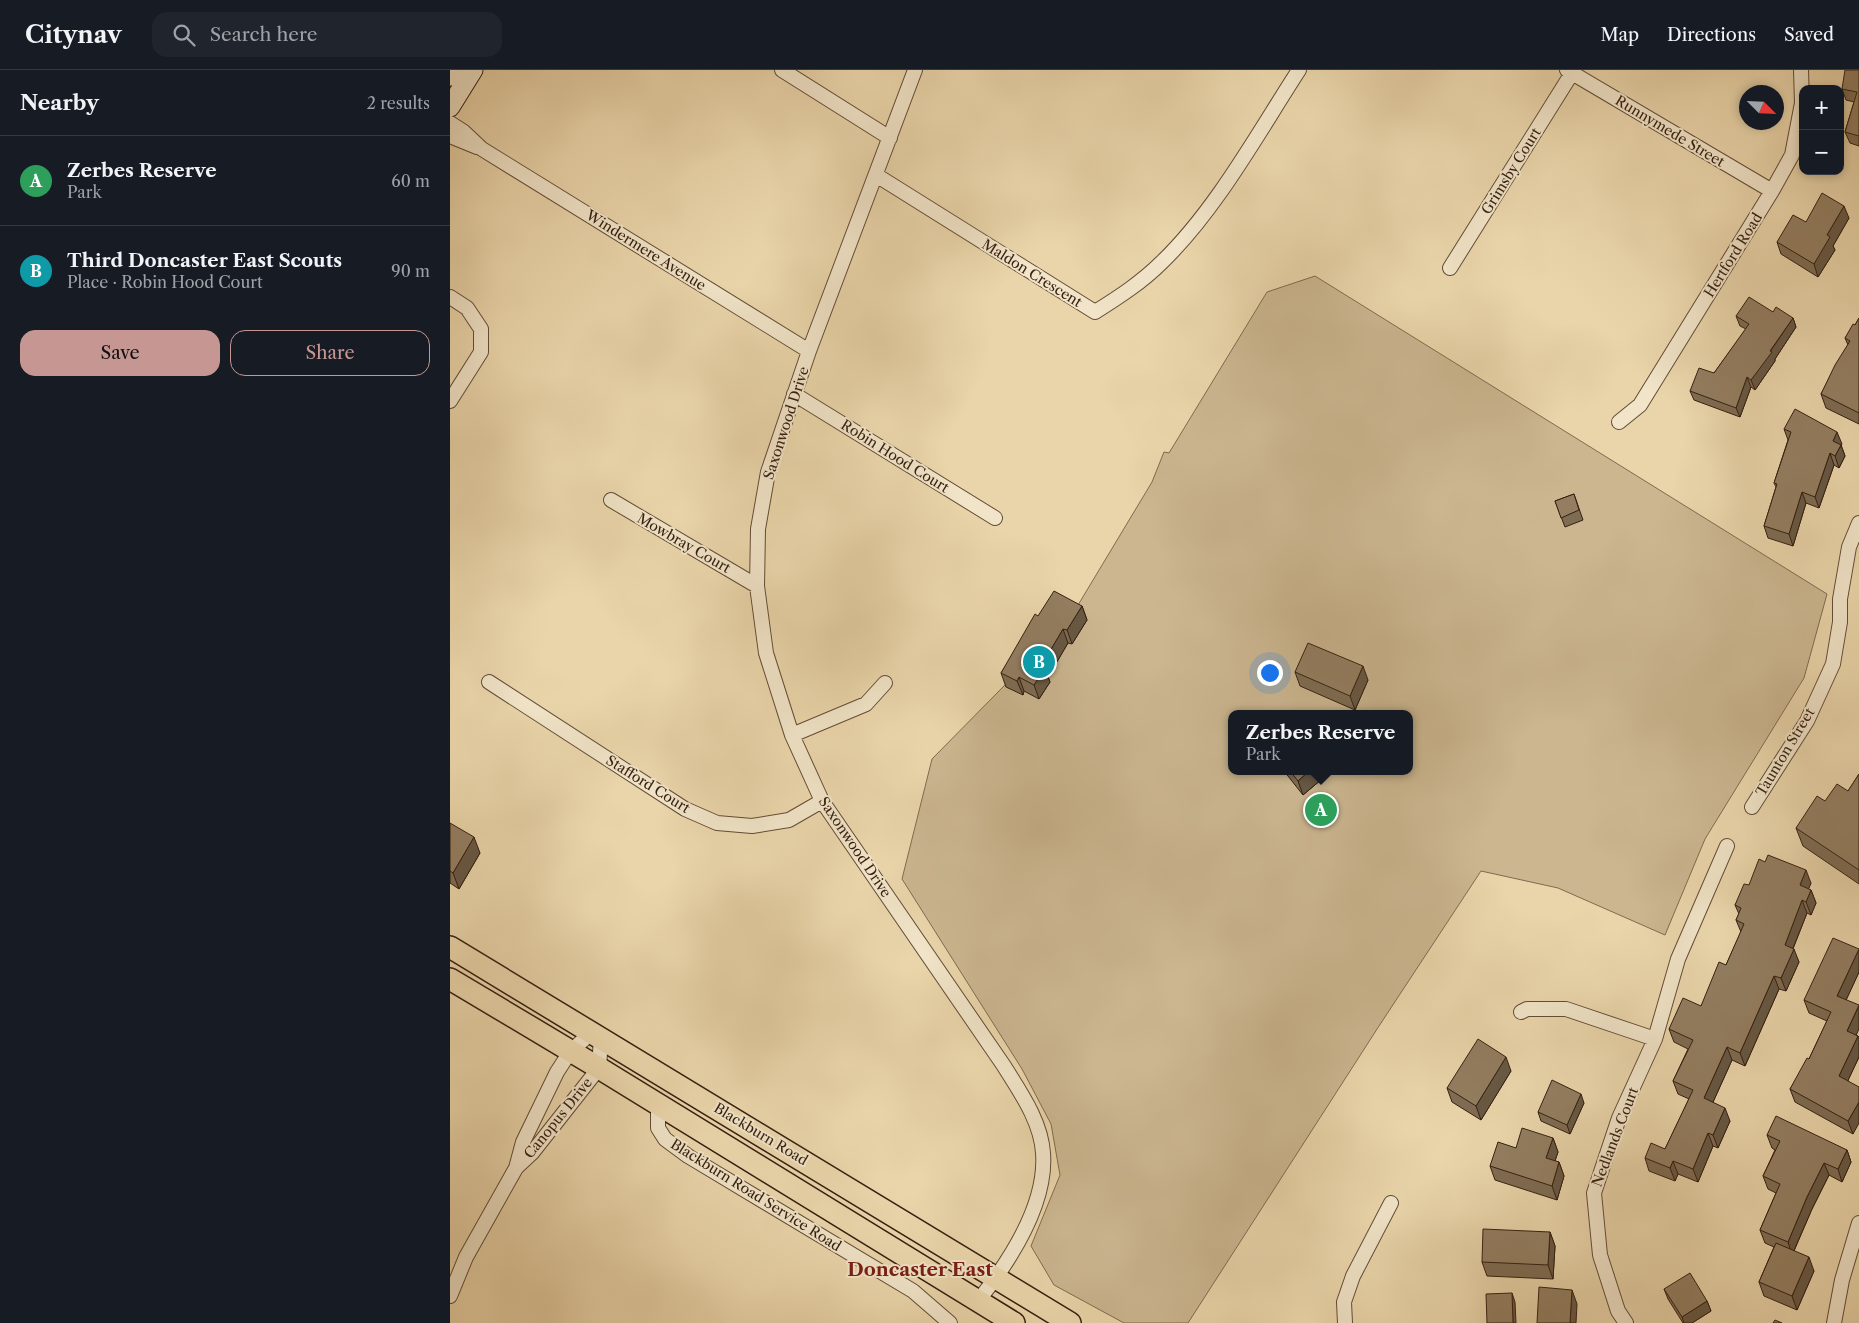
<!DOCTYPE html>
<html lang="en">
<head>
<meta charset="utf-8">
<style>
	body { margin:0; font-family:"Libre Caslon Text",serif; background:#20242c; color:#f1f3f6 }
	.controls { position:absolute; right:15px; top:15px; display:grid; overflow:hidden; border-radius:10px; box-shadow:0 2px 8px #0003 }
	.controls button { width:45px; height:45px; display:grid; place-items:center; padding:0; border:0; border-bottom:1px solid #363941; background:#171b24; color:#f1f3f6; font:25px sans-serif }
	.compass { position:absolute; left:1289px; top:15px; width:45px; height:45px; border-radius:50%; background:#171b24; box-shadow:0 2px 8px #0003; rotate:114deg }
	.you { position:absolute; left:819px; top:602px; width:18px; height:18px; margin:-12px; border:4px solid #fff; border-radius:50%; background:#1a73e8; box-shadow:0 0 0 8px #1a73e833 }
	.badge { display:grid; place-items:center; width:32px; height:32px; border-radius:50%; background:#c59692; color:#fff; font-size:16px; font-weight:700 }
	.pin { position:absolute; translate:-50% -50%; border:2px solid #fff; box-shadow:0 1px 5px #0006 }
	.popup { position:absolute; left:778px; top:640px; width:185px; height:65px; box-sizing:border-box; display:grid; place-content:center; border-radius:10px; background:#171b24; filter:drop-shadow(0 1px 4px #0005); font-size:16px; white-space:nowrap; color:#9ea1a6 }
	.popup b { font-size:19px; color:#f1f3f6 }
	.popup::after { content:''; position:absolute; left:50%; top:100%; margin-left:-10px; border:10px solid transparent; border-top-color:#171b24 }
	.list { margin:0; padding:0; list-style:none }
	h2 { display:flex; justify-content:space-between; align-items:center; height:65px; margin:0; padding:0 20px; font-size:21px }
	h2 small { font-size:16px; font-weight:400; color:#9ea1a6 }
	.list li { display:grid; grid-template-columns:32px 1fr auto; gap:15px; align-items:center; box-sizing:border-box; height:90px; padding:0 20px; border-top:1px solid #363941 }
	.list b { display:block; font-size:19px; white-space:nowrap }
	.list p { margin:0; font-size:16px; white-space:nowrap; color:#9ea1a6 }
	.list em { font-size:16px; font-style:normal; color:#9ea1a6 }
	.actions { display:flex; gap:10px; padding:15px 20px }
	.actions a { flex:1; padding:11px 0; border:1px solid #c59692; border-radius:15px; text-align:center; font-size:18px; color:#c59692 }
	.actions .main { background:#c59692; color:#111 }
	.icon { flex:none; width:28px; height:28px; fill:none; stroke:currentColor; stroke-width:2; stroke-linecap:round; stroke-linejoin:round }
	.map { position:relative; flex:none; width:1409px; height:1253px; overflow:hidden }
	header { display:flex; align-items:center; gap:30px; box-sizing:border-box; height:70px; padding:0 25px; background:#171b24; border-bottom:1px solid #363941 }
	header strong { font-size:24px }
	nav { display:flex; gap:28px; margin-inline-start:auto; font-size:18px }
	.search { width:350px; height:45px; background:#20242c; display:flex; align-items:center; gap:12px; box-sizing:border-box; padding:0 18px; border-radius:15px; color:#9ea1a6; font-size:19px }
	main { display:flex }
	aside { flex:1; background:#171b24 }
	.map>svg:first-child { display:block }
</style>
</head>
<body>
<header>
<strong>Citynav</strong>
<div class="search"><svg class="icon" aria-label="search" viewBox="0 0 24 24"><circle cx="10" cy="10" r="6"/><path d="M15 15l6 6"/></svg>Search here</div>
<nav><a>Map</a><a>Directions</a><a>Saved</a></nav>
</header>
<main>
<aside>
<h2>Nearby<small>2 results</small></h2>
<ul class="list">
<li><span class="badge" style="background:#2e9e5b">A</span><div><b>Zerbes Reserve</b><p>Park</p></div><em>60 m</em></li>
<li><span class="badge" style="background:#0f9aa8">B</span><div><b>Third Doncaster East Scouts</b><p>Place · Robin Hood Court</p></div><em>90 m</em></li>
</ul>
<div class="actions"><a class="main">Save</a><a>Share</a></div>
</aside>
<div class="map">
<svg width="1409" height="1253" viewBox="0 0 1409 1253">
	<rect width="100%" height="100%" fill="#ead5aa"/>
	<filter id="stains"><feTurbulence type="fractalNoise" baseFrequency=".004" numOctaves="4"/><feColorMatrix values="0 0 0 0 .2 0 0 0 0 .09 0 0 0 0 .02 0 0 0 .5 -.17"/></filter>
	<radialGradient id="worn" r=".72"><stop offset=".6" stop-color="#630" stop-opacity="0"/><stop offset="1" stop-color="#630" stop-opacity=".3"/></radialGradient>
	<path fill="#cbb690" stroke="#806a50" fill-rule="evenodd" d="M865 206 1377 524 1354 608 1255 769 1215 865 1108 818 1031 801 929 956 738 1253H674L604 1215 581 1176 610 1105 601 1054 572 999 452 809 482 689 619 550 702 412 714 382 719 383 817 222ZM782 644H960V701H782Z"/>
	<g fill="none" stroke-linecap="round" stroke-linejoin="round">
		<g stroke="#624c37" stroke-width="16">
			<path id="minor" d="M332 0 440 68
				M465 0 359 281 318 402 308 459 307 516 316 583 342 665 372 731 554 996C570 1022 591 1051 593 1083 597 1134 559 1192 528 1231
				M1117 0 1322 121
				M0 53 14 62 32 79 359 281
				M0 66 27 77
				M426 105 645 242C669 227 692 212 712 192 766 140 808 63 849 0
				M1000 198 1122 3
				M0 227 17 238 31 259V282L0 331
				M344 324 545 448
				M1169 352 1190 335 1322 121 1342 85 1352 33 1351 0
				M161 430 307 516
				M39 612 235 739 267 753 302 756 339 750 372 731
				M342 665 416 634 435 613
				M1302 737 1357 651 1383 594 1390 552V529L1399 477 1409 453
				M1071 942 1077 939H1116L1205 969
				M208 1034V1058L215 1069 238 1086 463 1221 500 1253
				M67 1097 82 1083 149 998 151 968
				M0 1226 16 1187 66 1098 73 1072 107 1002 120 982 142 962
				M895 1253 894 1232 903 1206 941 1133
				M1176 1253 1168 1241 1150 1185 1144 1123 1169 1048 1205 969 1228 889 1277 776
				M1384 1253 1392 1210 1409 1153"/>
		</g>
		<g stroke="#351f11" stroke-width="21">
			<path id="secondary" d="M0 6 4 0
				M0 37 23 0"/>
		</g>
		<g stroke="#351f11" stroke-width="24">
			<path id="primary" d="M0 877 620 1253
				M0 909 149 998 564 1253"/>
		</g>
		<use href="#minor" stroke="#f1e4c8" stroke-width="14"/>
		<use href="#secondary" stroke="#f1e4c8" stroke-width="19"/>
		<use href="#primary" stroke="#ead5aa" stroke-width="21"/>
	</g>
	<path fill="#7e6c53" stroke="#351f11" d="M1409 0V76L1400 73 1395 62 1404 32 1396 30 1392 19Z
		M1399 148 1383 176 1385 180 1368 207 1331 184 1327 172 1356 152Z
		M1323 242 1343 248 1346 257 1325 289V291L1305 320 1301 317 1290 347 1244 330 1240 321 1264 303 1296 259 1290 256 1286 246Z
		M1409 248V354L1376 338 1371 324 1398 275 1395 268 1405 255Z
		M1334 359 1392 374 1391 375 1395 386 1389 398 1384 395 1369 438 1356 433 1343 476 1318 468 1314 456 1326 417 1324 413 1338 370Z
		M1124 424 1133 450 1115 457 1105 431Z
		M632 536 637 550 622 574 618 573 598 607 600 612 589 629 574 621 573 625 556 617 551 603 588 546Z
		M845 602 918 610 905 640 850 616Z
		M834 701H869L872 709 853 725Z
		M1409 704V814L1353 776 1346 758 1375 731 1398 721Z
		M0 753 30 783 9 819 0 813Z
		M1361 813 1358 819 1361 820 1366 833 1361 845 1357 843 1343 879 1349 892 1336 921 1329 919 1295 996 1282 990 1263 1032 1280 1051 1268 1078 1263 1076 1248 1112 1228 1104 1225 1111 1199 1101 1195 1088 1215 1079 1239 1029 1228 1024 1223 1011 1238 979 1224 972 1219 959 1251 936 1276 895 1291 862 1286 850 1289 844 1285 835 1299 815Z
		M1409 879V902L1396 930 1406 965 1408 966 1409 968V987L1398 1010 1403 1064 1345 1032 1340 1019 1359 989 1377 951 1359 943 1354 930Z
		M1061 1001 1031 1050 1002 1032 997 1018Z
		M1134 1033 1120 1064 1091 1051 1088 1042Z
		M1317 1065 1397 1080 1401 1092 1392 1112 1379 1105 1362 1139 1344 1181 1364 1201 1347 1240 1314 1226 1309 1212 1324 1177 1315 1173 1310 1160 1326 1123 1318 1119 1313 1106 1325 1080 1322 1078Z
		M1103 1068 1108 1082 1105 1091 1109 1092 1114 1106 1107 1130 1045 1110 1040 1096 1066 1078Z
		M1100 1162 1105 1176 1103 1209 1037 1206 1032 1192Z
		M1214 1219 1257 1231 1261 1241 1242 1253H1233L1218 1229Z"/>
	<path fill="#675844" stroke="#351f11" d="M1394 136 1399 148 1383 176 1385 180 1368 207 1364 194 1377 165Z
		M1343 248 1346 257 1325 289V291L1305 320 1301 310Z
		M1297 307 1301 317 1290 347 1286 338Z
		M1387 362 1392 374 1387 382 1383 371Z
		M1391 375 1395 386 1389 398 1385 386Z
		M1380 383 1384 395 1369 438 1365 427Z
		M1352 422 1356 433 1343 476 1339 464Z
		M632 536 637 550 622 574 617 560Z
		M613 559 618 573 598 607 600 612 589 629 584 615 591 596Z
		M913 596 918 610 905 640 900 626Z
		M569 607 574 621 573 625 567 611Z
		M859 701H869L872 709 853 725 848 711Z
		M24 767 30 783 9 819 3 803Z
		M1356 800 1361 813 1355 828 1350 815Z
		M1361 820 1366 833 1361 845 1356 832Z
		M1352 830 1357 843 1339 888 1335 875Z
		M1344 879 1349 892 1336 921 1331 908Z
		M1409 879V902L1392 939 1387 926Z
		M1324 906 1329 919 1295 996 1290 983Z
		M1409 936V959L1402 974 1397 961Z
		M1408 966 1409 968V987L1394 1019 1389 1006Z
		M1277 977 1282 990 1259 1041 1254 1028Z
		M1056 987 1061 1001 1031 1050 1026 1036Z
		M1131 1024 1134 1033 1120 1064 1117 1055Z
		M1409 1032V1053L1403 1064 1398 1051Z
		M1275 1038 1280 1051 1268 1078 1263 1065Z
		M1258 1063 1263 1076 1248 1112 1243 1099Z
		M1103 1068 1108 1082 1101 1102 1096 1088Z
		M1397 1080 1401 1092 1392 1112 1388 1099Z
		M1223 1091 1228 1104 1225 1111 1220 1098Z
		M1109 1092 1114 1106 1107 1130 1102 1116Z
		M1374 1093 1379 1105 1362 1139 1342 1185 1338 1172 1357 1127Z
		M1100 1162 1105 1176 1103 1209 1098 1195Z
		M1359 1187 1364 1201 1347 1240 1342 1226Z
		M1122 1220 1127 1234 1126 1253H1120Z
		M1062 1223 1065 1232 1066 1253H1063Z
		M1257 1231 1261 1241 1242 1253H1234L1232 1247Z"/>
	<path fill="#937e61" stroke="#351f11" d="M1395 0H1409V66L1395 62 1407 22 1392 19Z
		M1372 123 1394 136 1377 165 1380 167 1364 194 1327 172 1343 145 1356 152Z
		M1299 227 1323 242 1326 237 1343 248 1320 281 1322 282 1301 310 1297 307 1286 338 1240 321 1249 298 1264 303 1299 254 1286 246Z
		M1409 248V343L1371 324 1385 295 1400 271 1395 268 1403 254 1405 255Z
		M1345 339 1387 362 1383 371 1391 375 1385 386 1380 383 1365 427 1352 422 1339 464 1314 456 1327 414 1324 413 1341 362 1334 359Z
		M1124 424 1129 440 1111 448 1105 431Z
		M604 521 632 536 617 560 613 559 591 596 595 598 584 615 569 607 567 611 551 603 585 544 588 546Z
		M858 573 913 596 900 626 845 602Z
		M840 701H859L848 711Z
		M1409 704V800L1346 758 1367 726 1375 731 1387 714 1398 721Z
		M0 753 24 767 3 803 0 801Z
		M1318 785 1356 800 1350 815 1361 820 1356 832 1352 830 1335 875 1344 879 1331 908 1324 906 1290 983 1277 977 1254 1028 1275 1038 1263 1065 1258 1063 1243 1099 1223 1091 1220 1098 1195 1088 1201 1073 1215 1079 1243 1020 1223 1011 1243 970 1219 959 1233 928 1251 936 1269 892 1276 895 1294 854 1286 850 1291 838 1285 835 1294 814 1299 815 1309 789 1315 792Z
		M1383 868 1409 879 1387 926 1409 935 1397 961 1408 966 1389 1006 1409 1017V1032L1398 1051 1340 1019 1357 988 1359 989 1381 942 1354 930Z
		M1028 969 1056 987 1026 1036 997 1018Z
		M1102 1010 1131 1024 1117 1055 1088 1042Z
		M1326 1046 1397 1080 1388 1099 1374 1093 1357 1127 1338 1172 1310 1160 1330 1114 1313 1106 1330 1071 1317 1065Z
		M1072 1058 1103 1068 1096 1088 1109 1092 1102 1116 1040 1096 1048 1072 1066 1078Z
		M1033 1159 1100 1162 1098 1195 1032 1192Z
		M1326 1173 1359 1187 1342 1226 1309 1212Z
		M1240 1203 1257 1231 1232 1247 1214 1219Z
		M1089 1217 1122 1220 1120 1253H1087Z
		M1062 1223 1063 1253H1037L1036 1224Z
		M1325 1250 1332 1253H1323Z"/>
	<g text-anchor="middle" stroke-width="4" stroke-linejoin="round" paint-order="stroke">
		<g font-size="14" fill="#351f11" stroke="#f1e4c8">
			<text transform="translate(1220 61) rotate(31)" y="5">Runnymede Street</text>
			<text transform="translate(1061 101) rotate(-58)" y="5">Grimsby Court</text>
			<text transform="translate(196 180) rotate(32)" y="5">Windermere Avenue</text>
			<text transform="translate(1283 185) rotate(-58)" y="5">Hertford Road</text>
			<text transform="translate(582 203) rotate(32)" y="5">Maldon Crescent</text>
			<text transform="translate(336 353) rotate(-72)" y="5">Saxonwood Drive</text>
			<text transform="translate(445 386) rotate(32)" y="5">Robin Hood Court</text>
			<text transform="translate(234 473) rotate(30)" y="5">Mowbray Court</text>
			<text transform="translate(1335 682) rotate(-59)" y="5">Taunton Street</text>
			<text transform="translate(198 714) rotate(32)" y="5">Stafford Court</text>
			<text transform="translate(405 777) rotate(56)" y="5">Saxonwood Drive</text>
			<text transform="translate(108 1048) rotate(-51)" y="5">Canopus Drive</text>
			<text transform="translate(311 1064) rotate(31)" y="5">Blackburn Road</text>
			<text transform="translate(1165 1067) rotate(-69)" y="5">Nedlands Court</text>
			<text transform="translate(306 1125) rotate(32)" y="5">Blackburn Road Service Road</text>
		</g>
		<g font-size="19" font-weight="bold" fill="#7a1f14" stroke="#f1e4c8">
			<text x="470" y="1206">Doncaster East</text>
		</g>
	</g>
	<rect width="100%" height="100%" filter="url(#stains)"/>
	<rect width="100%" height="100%" fill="url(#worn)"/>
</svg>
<div class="controls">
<button>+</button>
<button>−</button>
</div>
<svg class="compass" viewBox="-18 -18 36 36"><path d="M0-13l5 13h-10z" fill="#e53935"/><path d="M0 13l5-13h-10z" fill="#9ea1a6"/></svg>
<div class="you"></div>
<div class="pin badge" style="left:871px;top:740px;background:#2e9e5b">A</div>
<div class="popup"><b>Zerbes Reserve</b>Park</div>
<div class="pin badge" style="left:589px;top:592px;background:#0f9aa8">B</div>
</div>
</main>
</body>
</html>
